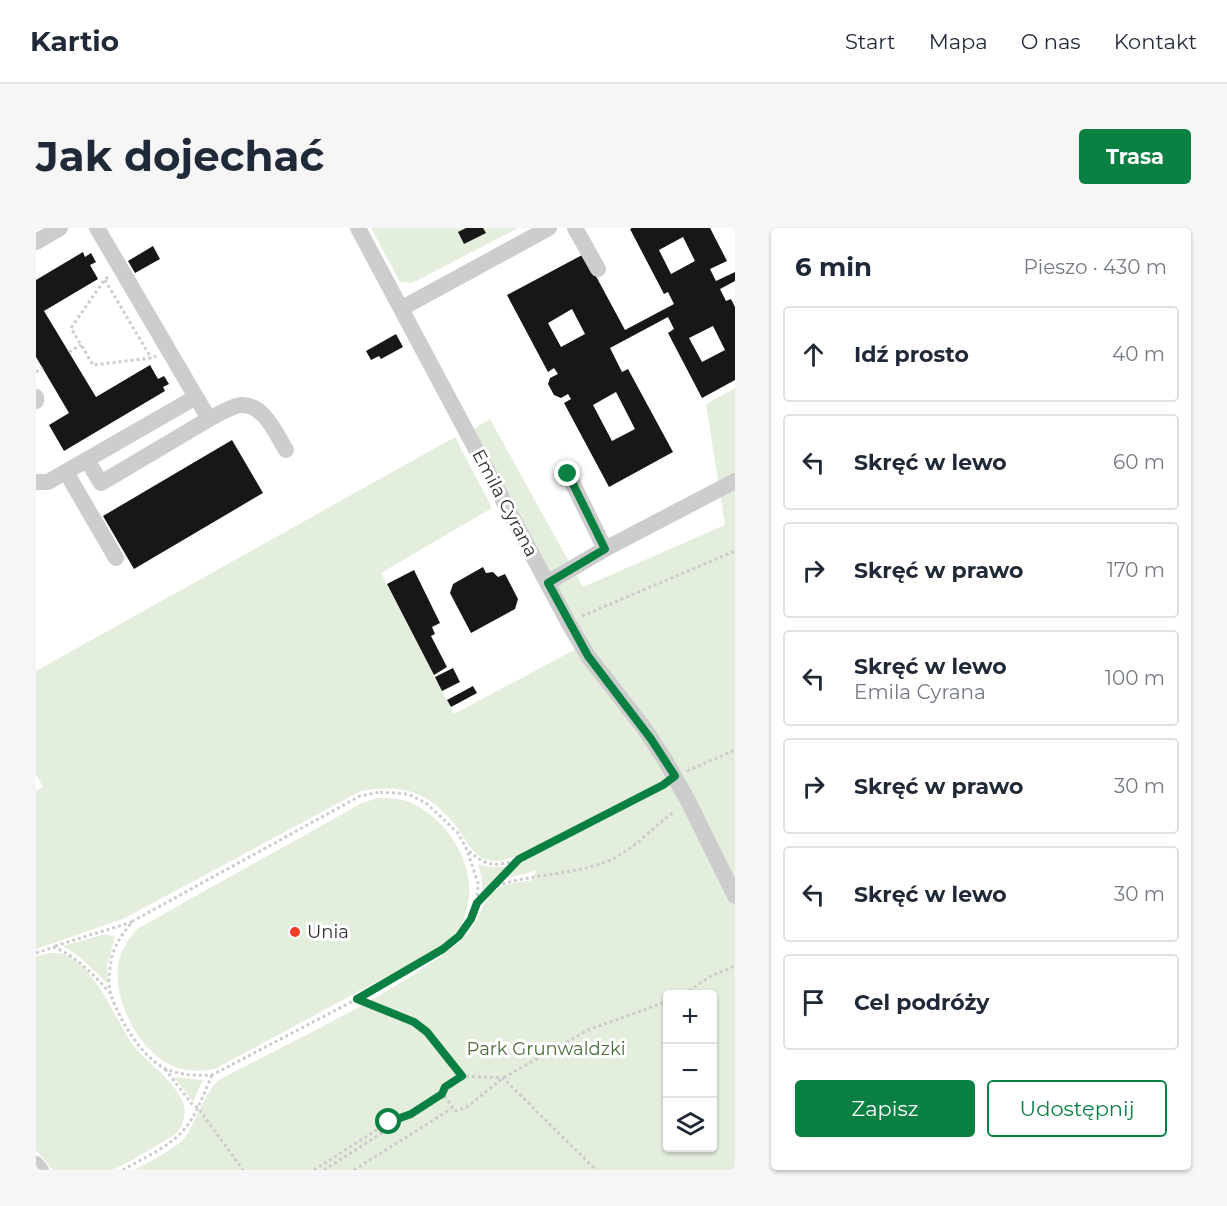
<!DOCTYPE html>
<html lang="pl">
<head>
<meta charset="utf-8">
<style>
	body { margin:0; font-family:Montserrat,sans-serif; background:#f6f6f7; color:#1f2937 }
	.controls { position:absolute; right:18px; bottom:18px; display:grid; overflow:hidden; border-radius:6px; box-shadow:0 2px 4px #0004 }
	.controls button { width:54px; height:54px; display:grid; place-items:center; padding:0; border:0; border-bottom:2px solid #e0e1e3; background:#fff; color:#1f2937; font:30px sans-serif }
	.stop { position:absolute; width:18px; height:18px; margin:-14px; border:4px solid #0b8043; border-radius:50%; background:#fff }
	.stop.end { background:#0b8043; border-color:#fff; box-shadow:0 2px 6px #0008 }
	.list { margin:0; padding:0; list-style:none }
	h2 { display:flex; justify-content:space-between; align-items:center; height:78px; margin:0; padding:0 24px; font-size:26px }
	h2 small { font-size:20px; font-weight:400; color:#747a83 }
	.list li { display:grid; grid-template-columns:39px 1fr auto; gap:18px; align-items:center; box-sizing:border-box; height:96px; margin:0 12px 12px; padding:0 12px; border:2px solid #e0e1e3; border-radius:6px }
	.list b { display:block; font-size:22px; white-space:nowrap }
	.list p { margin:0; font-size:20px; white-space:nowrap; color:#747a83 }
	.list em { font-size:20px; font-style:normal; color:#747a83 }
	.actions { display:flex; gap:12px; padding:18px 24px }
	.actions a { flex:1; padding:14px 0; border:2px solid #0b8043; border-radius:6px; text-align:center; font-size:21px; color:#0b8043 }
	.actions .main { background:#0b8043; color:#fff }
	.icon { flex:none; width:33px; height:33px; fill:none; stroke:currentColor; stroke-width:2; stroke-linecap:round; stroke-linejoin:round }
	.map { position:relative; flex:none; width:699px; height:942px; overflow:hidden; border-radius:6px }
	header { display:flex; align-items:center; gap:36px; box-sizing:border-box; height:84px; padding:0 30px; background:#fff; border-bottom:2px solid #e0e1e3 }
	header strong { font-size:28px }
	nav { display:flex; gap:33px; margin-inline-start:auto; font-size:21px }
	.intro { display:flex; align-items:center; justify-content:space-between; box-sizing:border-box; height:144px; padding:0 36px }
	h1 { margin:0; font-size:42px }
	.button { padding:15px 27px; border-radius:6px; background:#0b8043; color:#fff; font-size:21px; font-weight:700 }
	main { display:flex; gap:36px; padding:0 36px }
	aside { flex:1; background:#fff; border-radius:6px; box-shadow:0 2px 4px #0004 }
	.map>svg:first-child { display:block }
</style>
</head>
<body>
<header>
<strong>Kartio</strong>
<nav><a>Start</a><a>Mapa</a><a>O nas</a><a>Kontakt</a></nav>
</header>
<div class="intro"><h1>Jak dojechać</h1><a class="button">Trasa</a></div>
<main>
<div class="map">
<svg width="699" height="942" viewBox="0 0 699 942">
	<rect width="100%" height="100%" fill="#fff"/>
	<path fill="#e3eedd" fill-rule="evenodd" d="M335 0H482L376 55 364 54Z
		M699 160V942H98C112 934 145 919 152 905 162 888 168 866 183 852 258 812 338 776 408 726 418 719 428 711 435 701 445 687 449 665 467 658 475 655 485 654 494 653L501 642 469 651 485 633 502 624 499 618C484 626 464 639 446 630 434 623 428 608 420 598 392 563 367 556 325 563L87 691 0 721V563L7 559 0 546V443L419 209 456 280 345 345 418 486 551 415 438 201 454 191 547 359 689 297 670 176ZM632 766H676V920H632Z
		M341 570C353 570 362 570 373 574 417 592 448 650 426 694 422 704 413 712 405 719L179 841C166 843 154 844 142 840 105 828 77 774 82 737 84 723 92 712 101 701L326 575Z
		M442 636 453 639H471L446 664V651Z
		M69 706 79 709 71 739 72 756 45 730 27 718Z
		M14 725C54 720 79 793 98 818 113 837 155 864 148 890 147 896 144 902 139 906 133 911 82 941 76 942 60 942 33 942 17 942L0 922V728Z
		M138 849 167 852 157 874Z"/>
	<path fill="#171717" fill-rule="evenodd" d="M430 0H447L450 5 428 16 422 4Z
		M596 0H674L691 33 674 41 680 53 699 44V53L684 61 690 73 695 71 699 79V152L666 170 632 105 638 101 632 89 574 120 586 144 592 141 637 224 573 259 528 175 535 171 532 166 525 170 518 167 512 156 514 150 522 146 518 140 512 144 471 67 548 26 589 102 638 76 632 64 628 66 594 1ZM647 9 659 33 635 46 623 22ZM536 81 549 106 525 119 512 95ZM677 98 689 122 666 134 653 110ZM580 164 599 201 576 213 557 177Z
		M117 18 124 31 99 45 92 33Z
		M47 24 49 29 55 25 60 34 54 37 62 51 8 83 60 169 114 137 122 151 128 148 133 156 127 159 129 163 28 223 13 197 33 185 0 129V52Z
		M360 106 367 119 345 131 343 128 335 132 330 123Z
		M196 212 227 265 98 341 67 288Z
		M447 339 450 345 457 344 462 349 469 346 482 371 479 381 435 405 414 365 417 356Z
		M378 342 404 395 396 399 399 406 395 408 411 439 398 447 351 356Z
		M417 440 424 454 406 463 399 449Z
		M437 458 441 465 415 479 411 472Z"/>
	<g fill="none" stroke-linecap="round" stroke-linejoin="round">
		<path stroke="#cdcdcd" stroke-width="3" stroke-dasharray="3 3" stroke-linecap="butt" d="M72 49 69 51 35 100 57 137 115 130 120 128
			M69 52 115 130
			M33 124 45 117
			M0 144 7 140
			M546 388 699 323
			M651 543 699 522
			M344 564 372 566 390 575 422 605 431 622 442 655 441 675 435 691 423 708 407 721 321 771 176 847C161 848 144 847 130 841 106 830 83 791 75 767 72 758 73 743 75 734 77 718 87 705 97 693L324 568Z
			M433 623C451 639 459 639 483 631L625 558
			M455 660C493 645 535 648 572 633 598 622 617 599 639 583
			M441 675 481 633
			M19 718 96 694
			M0 725 18 719C41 729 57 746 74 765
			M648 766 675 748 699 738
			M321 771 378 794 391 804 426 848 467 850 560 942
			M129 841 155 875 162 880 207 942
			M426 848 409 859 407 866 419 883 431 879 467 850 552 802 632 773
			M87 942C107 930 136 918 150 899 162 884 168 865 176 847
			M278 942 353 894 372 887
			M288 942 407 866
			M318 942 415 881"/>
		<path stroke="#cdcdcd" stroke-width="16" d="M322 0 532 394 552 428 608 500 629 532 652 573 699 668
			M539 0 562 41
			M0 14 24 0
			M366 80 513 0
			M0 169V173
			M160 169 173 191C183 186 194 179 204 177 228 175 240 206 250 222
			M51 232 65 255 173 191
			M30 244 80 330
			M532 246 569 321
			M0 254H12L160 169 61 0
			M511 355 569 321 699 253
			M0 936 5 942"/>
	</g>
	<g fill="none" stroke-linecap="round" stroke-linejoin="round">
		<path stroke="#0b8043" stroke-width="8" d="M353 894 375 886 406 866 409 859 426 848 391 804 378 794 321 771 407 721 423 708 435 691 441 675 483 631 627 557 639 548 615 511 552 428 512 355 569 321 532 246"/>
	</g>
	<circle fill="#f33d26" stroke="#fff" stroke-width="2" cx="259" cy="704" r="6"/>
	<g text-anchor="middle" stroke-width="6" stroke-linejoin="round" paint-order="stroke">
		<g font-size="18" fill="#303030" stroke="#fff">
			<text transform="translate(469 275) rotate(62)" y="6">Emila Cyrana</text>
		</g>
		<g font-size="18" fill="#303030" stroke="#fff" text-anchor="start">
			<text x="271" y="710">Unia</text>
		</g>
		<g font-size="18" fill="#497039" stroke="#fff">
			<text x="510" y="827">Park Grunwaldzki</text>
		</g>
	</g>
</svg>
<div class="controls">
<button>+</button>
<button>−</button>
<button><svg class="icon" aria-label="layers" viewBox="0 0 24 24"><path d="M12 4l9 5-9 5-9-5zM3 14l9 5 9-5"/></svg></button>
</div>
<div class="stop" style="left:353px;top:894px"></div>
<div class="stop end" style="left:532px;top:246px"></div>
</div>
<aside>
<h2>6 min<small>Pieszo · 430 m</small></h2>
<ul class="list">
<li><svg class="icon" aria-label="ahead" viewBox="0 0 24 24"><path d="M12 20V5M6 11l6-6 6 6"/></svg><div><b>Idź prosto</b></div><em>40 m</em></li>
<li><svg class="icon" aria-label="left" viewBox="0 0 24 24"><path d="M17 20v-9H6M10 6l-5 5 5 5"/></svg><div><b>Skręć w lewo</b></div><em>60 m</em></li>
<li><svg class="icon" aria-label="right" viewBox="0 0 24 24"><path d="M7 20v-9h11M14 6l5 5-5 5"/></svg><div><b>Skręć w prawo</b></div><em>170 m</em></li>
<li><svg class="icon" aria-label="left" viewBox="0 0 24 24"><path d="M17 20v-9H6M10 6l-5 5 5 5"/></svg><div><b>Skręć w lewo</b><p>Emila Cyrana</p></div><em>100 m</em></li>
<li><svg class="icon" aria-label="right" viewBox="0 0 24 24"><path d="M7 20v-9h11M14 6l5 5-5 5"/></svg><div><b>Skręć w prawo</b></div><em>30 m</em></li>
<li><svg class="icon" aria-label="left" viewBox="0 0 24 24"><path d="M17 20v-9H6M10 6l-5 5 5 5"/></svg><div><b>Skręć w lewo</b></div><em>30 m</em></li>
<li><svg class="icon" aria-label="arrive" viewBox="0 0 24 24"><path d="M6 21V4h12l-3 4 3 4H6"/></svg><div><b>Cel podróży</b></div></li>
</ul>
<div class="actions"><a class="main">Zapisz</a><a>Udostępnij</a></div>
</aside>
</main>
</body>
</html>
